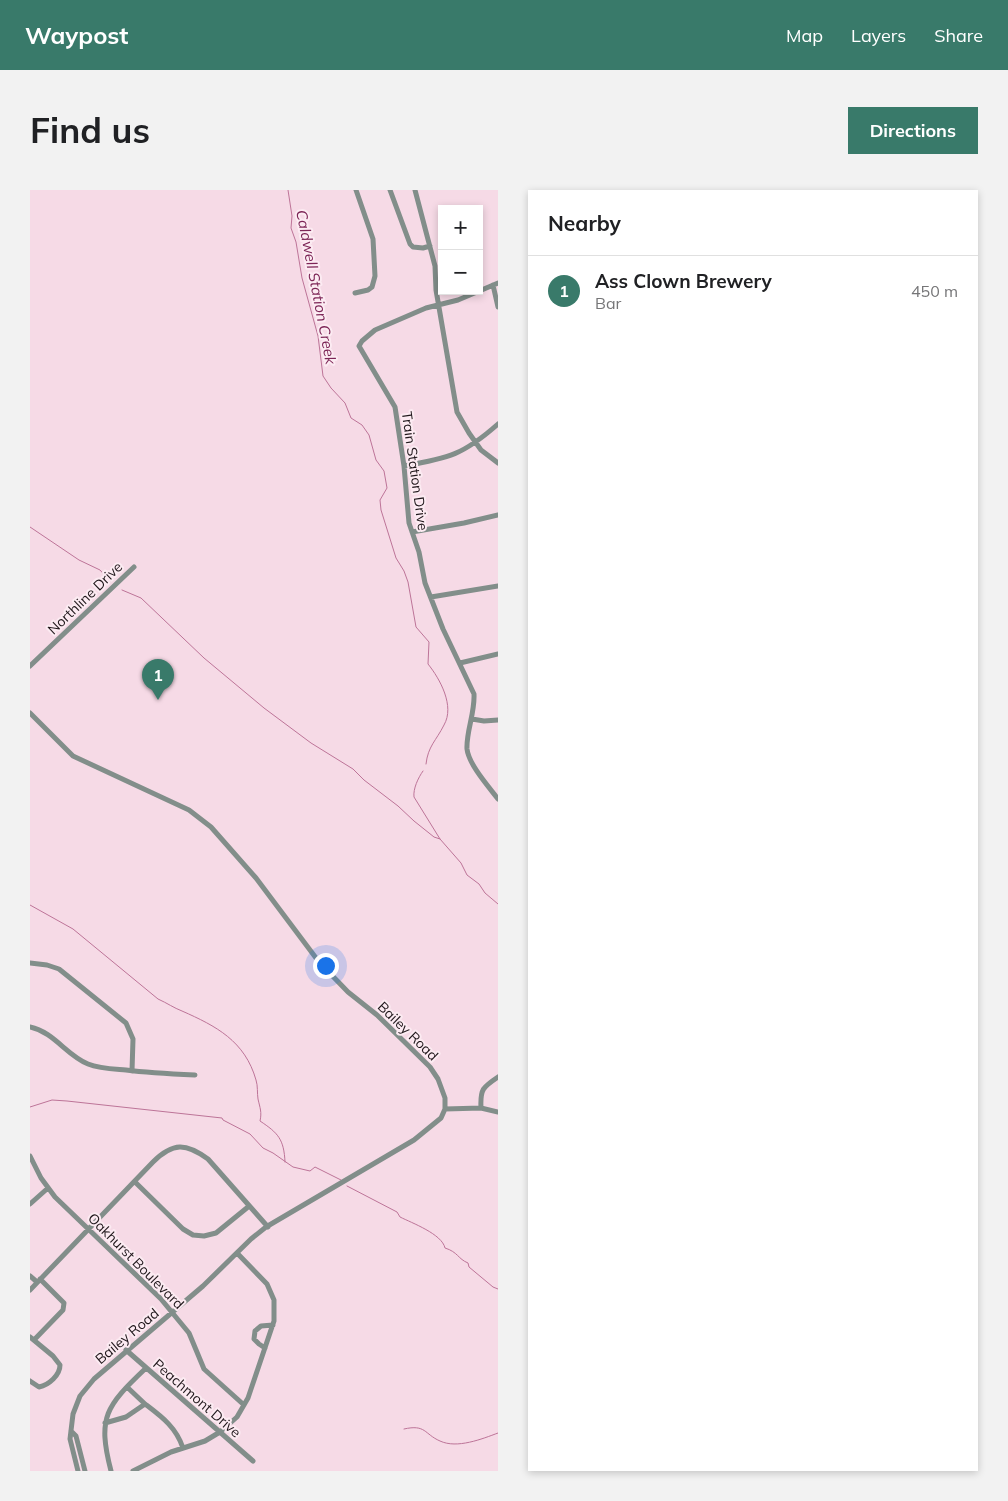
<!DOCTYPE html>
<html lang="en">
<head>
<meta charset="utf-8">
<style>
	body { margin:0; font-family:Mulish,sans-serif; background:#f2f2f2; color:#202124 }
	.controls { position:absolute; right:15px; top:15px; display:grid; overflow:hidden; border-radius:0px; box-shadow:0 2px 8px #0003 }
	.controls button { width:45px; height:45px; display:grid; place-items:center; padding:0; border:0; border-bottom:1px solid #e0e0e0; background:#fff; color:#202124; font:25px sans-serif }
	.you { position:absolute; left:295px; top:775px; width:18px; height:18px; margin:-12px; border:4px solid #fff; border-radius:50%; background:#1a73e8; box-shadow:0 0 0 8px #1a73e833 }
	.badge { display:grid; place-items:center; width:32px; height:32px; border-radius:50%; background:#397a6a; color:#fff; font-size:16px; font-weight:700 }
	.pin { position:absolute; translate:-50% -41px; filter:drop-shadow(0 1px 2px #0008) }
	.pin::after { content:''; position:absolute; top:26px; width:18px; height:15px; background:inherit; clip-path:polygon(0 0,100% 0,50% 100%) }
	.list { margin:0; padding:0; list-style:none }
	h2 { display:flex; justify-content:space-between; align-items:center; height:65px; margin:0; padding:0 20px; font-size:21px }
	h2 small { font-size:16px; font-weight:400; color:#757577 }
	.list li { display:grid; grid-template-columns:32px 1fr auto; gap:15px; align-items:center; box-sizing:border-box; height:70px; padding:0 20px; border-top:1px solid #e0e0e0 }
	.list b { display:block; font-size:19px; white-space:nowrap }
	.list p { margin:0; font-size:16px; white-space:nowrap; color:#757577 }
	.list em { font-size:16px; font-style:normal; color:#757577 }
	.map { position:relative; flex:none; width:468px; height:1281px; overflow:hidden; border-radius:0px }
	header { display:flex; align-items:center; gap:30px; box-sizing:border-box; height:70px; padding:0 25px; background:#397a6a; color:#fff }
	header strong { font-size:24px }
	nav { display:flex; gap:28px; margin-inline-start:auto; font-size:18px }
	.intro { display:flex; align-items:center; justify-content:space-between; box-sizing:border-box; height:120px; padding:0 30px }
	h1 { margin:0; font-size:35px }
	.button { padding:12px 22px; border-radius:0px; background:#397a6a; color:#fff; font-size:18px; font-weight:700 }
	main { display:flex; gap:30px; padding:0 30px }
	aside { flex:1; background:#fff; border-radius:0px; box-shadow:0 2px 8px #0003 }
	.map>svg:first-child { display:block }
</style>
</head>
<body>
<header>
<strong>Waypost</strong>
<nav><a>Map</a><a>Layers</a><a>Share</a></nav>
</header>
<div class="intro"><h1>Find us</h1><a class="button">Directions</a></div>
<main>
<div class="map">
<svg width="468" height="1281" viewBox="0 0 468 1281">
	<rect width="100%" height="100%" fill="#f6dae6"/>
	<g fill="none" stroke-linecap="round" stroke-linejoin="round">
		<path stroke="#bd7498" stroke-width="1" d="M258 0 262 26 261 38 266 52 272 88 288 146 293 186 301 198 315 213 321 228 332 235 339 245 346 270 354 281 357 298 350 310 351 320 366 368 374 381 378 392 386 437 399 452 398 474C410 489 425 516 414 535 406 551 398 556 396 574
			M0 337 49 370 70 380 80 391
			M92 400 111 408 174 468 234 518 281 553 323 579 334 590 368 616 384 631 404 647 410 649
			M393 581C388 588 383 599 384 607L410 649 431 673 437 685 449 694 455 703 468 714
			M0 715 43 739 128 809C137 813 144 818 152 821 186 836 215 851 226 890 228 896 227 903 228 909 230 918 232 922 230 931 248 943 254 949 255 972
			M0 917 22 910 37 911 192 928 193 930 220 944 233 958 243 963 263 977 280 981 285 977 311 990
			M317 996 367 1022 370 1027C382 1033 412 1044 415 1058 428 1062 428 1069 438 1073L439 1077 463 1097 468 1099
			M374 1239C396 1234 394 1244 410 1251 427 1259 452 1249 468 1243"/>
		<path stroke="#828e8a" stroke-width="5" d="M360 0 380 54 383 57 393 58 400 56
			M385 0 405 76 406 100 427 222 439 243 451 260 468 273
			M468 93 428 110 396 118 345 140 332 151 329 156 365 217 374 276 379 333 389 362 395 393 413 439 444 504C445 523 436 542 437 559 439 575 459 597 468 609
			M463 95 468 117
			M325 103 338 100 342 97 345 86 343 49 326 0
			M374 276C419 268 433 265 468 234
			M382 342 434 333 468 325
			M401 407 468 396
			M430 473 468 464
			M0 476 104 377
			M0 523 43 566 159 620 181 637 226 688 289 772 318 802 347 825 400 877 408 889 415 908V919L411 928 384 950 236 1037 221 1049 173 1096 64 1189 50 1206 43 1224 40 1249 48 1281
			M442 529 454 531 468 530
			M0 773 17 775 29 779 96 833 103 849 102 881
			M0 837C24 842 36 865 58 874 70 879 83 879 96 880 119 883 142 884 165 885
			M451 918C450 899 453 897 468 887
			M415 919 451 918 468 922
			M0 966 11 988 25 1007 131 1109 159 1143 174 1179 214 1215
			M105 992 153 1039 163 1045 174 1046 186 1043 218 1017
			M0 1014 18 998
			M0 1086 7 1092
			M0 1100 123 972C143 952 156 953 178 969L238 1037
			M0 1147 23 1166 30 1175C30 1185 19 1195 9 1197L0 1191
			M4 1150 33 1120 34 1113 10 1089
			M235 1158 229 1154 224 1149 225 1141 231 1136 243 1135
			M96 1160 223 1271
			M115 1214C132 1227 146 1237 153 1258
			M75 1233 96 1227 115 1214 97 1197
			M41 1241 46 1246 55 1281
			M81 1281C67 1227 76 1216 116 1178
			M103 1281 141 1262 175 1251 190 1242 207 1227 218 1208 244 1131V1110L237 1094 207 1063"/>
	</g>
	<g text-anchor="middle" stroke-width="4" stroke-linejoin="round" paint-order="stroke">
		<g font-size="14" fill="#1f161a" stroke="#fcebf2">
			<text transform="translate(385 281) rotate(82)" y="5">Train Station Drive</text>
			<text transform="translate(55 408) rotate(-44)" y="5">Northline Drive</text>
			<text transform="translate(378 841) rotate(44)" y="5">Bailey Road</text>
			<text transform="translate(106 1071) rotate(45)" y="5">Oakhurst Boulevard</text>
			<text transform="translate(97 1146) rotate(-40)" y="5">Bailey Road</text>
			<text transform="translate(167 1208) rotate(41)" y="5">Peachmont Drive</text>
		</g>
		<g font-size="15" font-style="italic" fill="#7d2657" stroke="#fcebf2">
			<text transform="translate(286 97) rotate(79)" y="5">Caldwell Station Creek</text>
		</g>
	</g>
</svg>
<div class="controls">
<button>+</button>
<button>−</button>
</div>
<div class="you"></div>
<div class="pin badge" style="left:128px;top:510px">1</div>
</div>
<aside>
<h2>Nearby<small></small></h2>
<ul class="list">
<li><span class="badge">1</span><div><b>Ass Clown Brewery</b><p>Bar</p></div><em>450 m</em></li>
</ul>
</aside>
</main>
</body>
</html>
